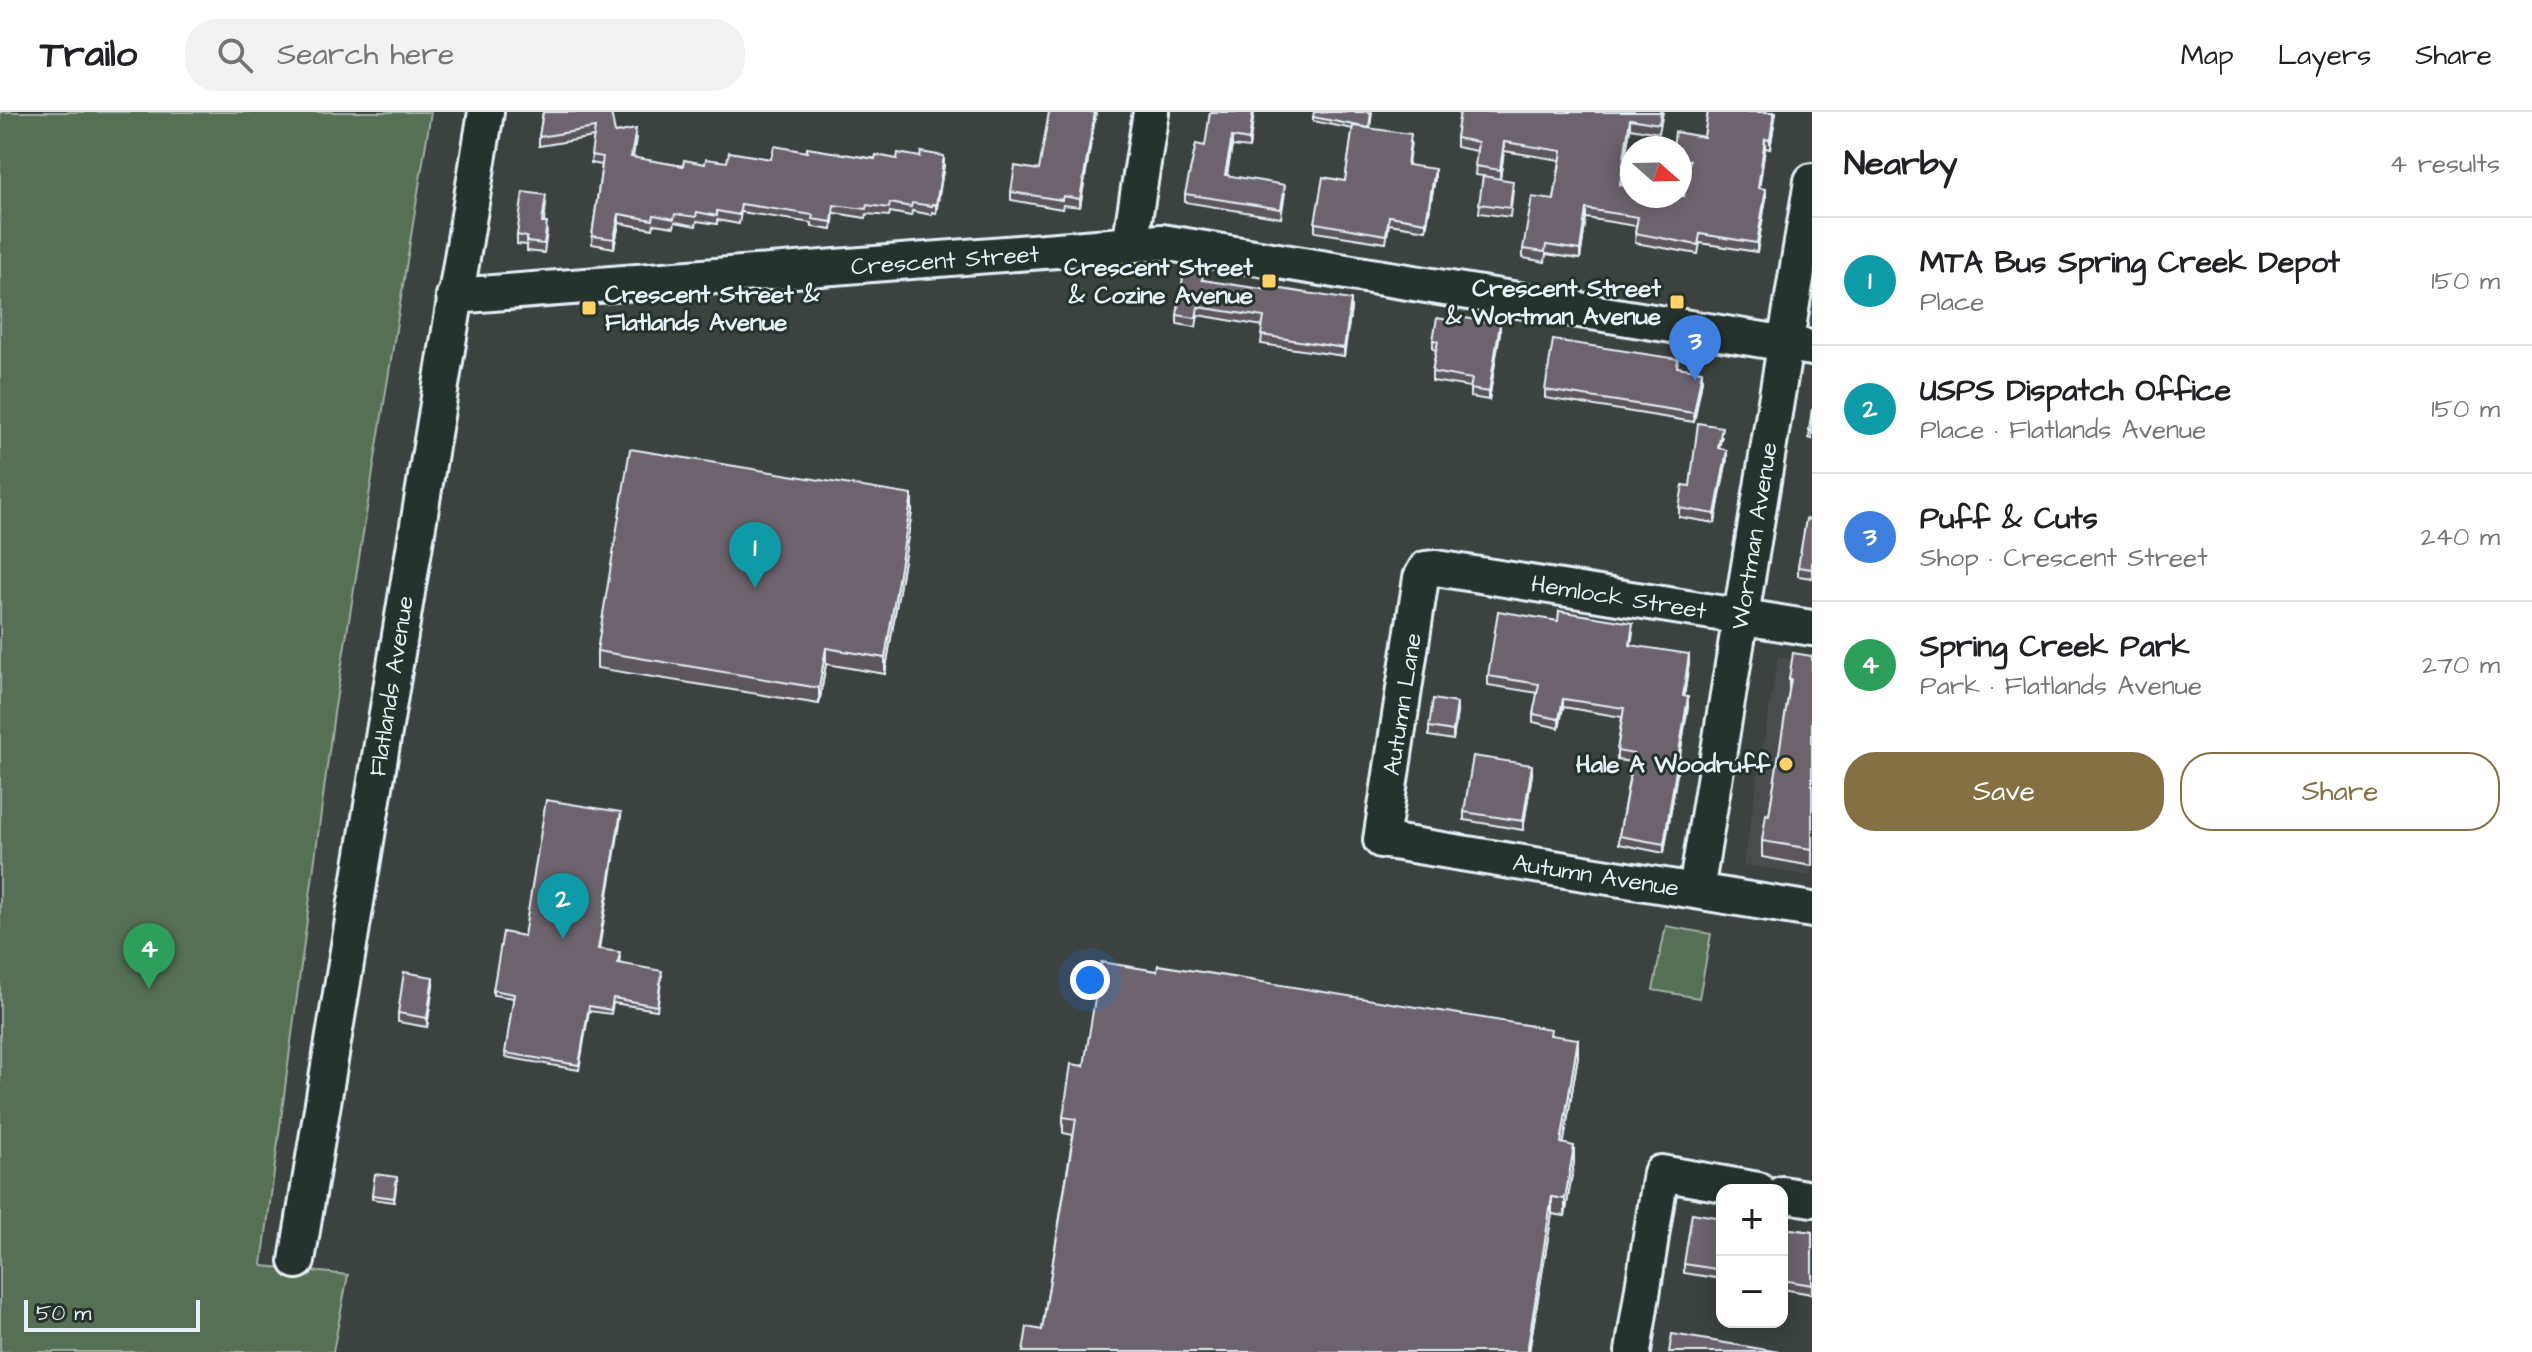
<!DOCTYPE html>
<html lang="en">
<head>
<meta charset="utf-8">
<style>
	body { margin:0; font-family:"Architects Daughter",sans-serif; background:#f2f2f2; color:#202124 }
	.controls { position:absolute; right:24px; bottom:24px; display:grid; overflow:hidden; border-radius:16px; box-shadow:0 4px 20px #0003 }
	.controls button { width:72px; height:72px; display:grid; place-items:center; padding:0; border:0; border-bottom:2px solid #e0e0e0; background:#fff; color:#202124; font:40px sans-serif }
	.compass { position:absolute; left:1620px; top:24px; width:72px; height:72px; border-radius:50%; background:#fff; box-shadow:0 4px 20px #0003; rotate:110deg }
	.scale { position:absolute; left:24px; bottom:20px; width:176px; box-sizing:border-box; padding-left:8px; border:4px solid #e8f1f8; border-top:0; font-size:22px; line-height:28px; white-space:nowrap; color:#e8f1f8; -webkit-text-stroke:6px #26332d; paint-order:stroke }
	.you { position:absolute; left:1090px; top:868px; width:28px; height:28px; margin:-20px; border:6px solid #fff; border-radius:50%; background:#1a73e8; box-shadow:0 0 0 12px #1a73e833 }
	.badge { display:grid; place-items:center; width:52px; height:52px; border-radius:50%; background:#847042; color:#fff; font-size:26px; font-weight:700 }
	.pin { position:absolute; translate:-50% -66px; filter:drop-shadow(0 2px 4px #0008) }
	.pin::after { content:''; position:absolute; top:42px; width:28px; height:24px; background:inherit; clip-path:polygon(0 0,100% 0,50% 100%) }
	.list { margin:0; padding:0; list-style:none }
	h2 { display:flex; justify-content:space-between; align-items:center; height:104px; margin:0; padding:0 32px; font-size:34px }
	h2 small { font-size:26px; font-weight:400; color:#757577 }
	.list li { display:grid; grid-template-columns:52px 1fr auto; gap:24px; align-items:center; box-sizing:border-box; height:128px; padding:0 32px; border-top:2px solid #e0e0e0 }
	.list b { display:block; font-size:30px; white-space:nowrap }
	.list p { margin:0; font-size:26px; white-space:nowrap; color:#757577 }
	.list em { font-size:26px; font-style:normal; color:#757577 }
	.actions { display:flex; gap:16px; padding:24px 32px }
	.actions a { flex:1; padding:18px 0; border:2px solid #847042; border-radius:32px; text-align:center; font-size:28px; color:#847042 }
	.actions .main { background:#847042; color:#fff }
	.icon { flex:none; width:44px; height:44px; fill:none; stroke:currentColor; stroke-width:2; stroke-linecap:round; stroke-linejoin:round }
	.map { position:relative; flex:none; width:1812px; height:1240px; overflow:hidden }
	header { display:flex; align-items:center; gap:48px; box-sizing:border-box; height:112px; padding:0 40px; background:#fff; border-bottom:2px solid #e0e0e0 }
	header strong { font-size:38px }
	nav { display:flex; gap:44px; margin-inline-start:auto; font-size:28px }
	.search { width:560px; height:72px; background:#f2f2f2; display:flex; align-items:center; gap:20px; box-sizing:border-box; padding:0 28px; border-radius:32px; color:#757577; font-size:30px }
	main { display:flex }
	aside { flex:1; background:#fff }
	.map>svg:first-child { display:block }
</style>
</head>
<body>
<header>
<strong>Trailo</strong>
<div class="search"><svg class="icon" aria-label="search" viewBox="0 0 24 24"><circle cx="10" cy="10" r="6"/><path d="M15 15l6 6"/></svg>Search here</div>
<nav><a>Map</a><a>Layers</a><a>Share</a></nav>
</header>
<main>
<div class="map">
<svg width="1812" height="1240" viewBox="0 0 1812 1240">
	<rect width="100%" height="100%" fill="#3b4240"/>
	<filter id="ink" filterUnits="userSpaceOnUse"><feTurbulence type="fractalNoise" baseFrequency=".0125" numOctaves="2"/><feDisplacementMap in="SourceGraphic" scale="16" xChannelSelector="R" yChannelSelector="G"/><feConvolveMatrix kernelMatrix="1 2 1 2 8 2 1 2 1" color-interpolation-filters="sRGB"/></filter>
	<g filter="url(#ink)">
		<path fill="#4a4c4d" d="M1778 545 1812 551V764L1743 753Z"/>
		<path fill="#576f54" stroke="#a0b0a6" stroke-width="2" d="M0 0H431L334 601 262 1152 263 1154 348 1163 333 1240H0Z
			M1666 814 1711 822 1699 886 1653 878Z"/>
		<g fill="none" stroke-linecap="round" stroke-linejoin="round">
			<g stroke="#e8f1f8" stroke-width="40">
				<path id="minor" d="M1130 133 1151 0
					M454 184 1162 130 1812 236
					M1812 516 1436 456 1426 457 1421 466 1381 728 1812 798
					M1696 779 1812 69
					M1782 1082 1812 1087
					M297 1149 486 0
					M1633 1240 1661 1061 1758 1078"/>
			</g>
			<use href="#minor" stroke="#26332d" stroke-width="34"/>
		</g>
		<path fill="#5d565d" stroke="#e8f1f8" stroke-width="2" d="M543 0 615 21 636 26 633 46 683 54 771 47 807 40 944 53 936 101 932 100V103L912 99 911 104 890 100 889 104 867 102 866 106 834 101 832 118 812 115V111L741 100 739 112 717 108V112L697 109 696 114 675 110 674 115 654 112 653 117 619 111 614 136 592 132V124L602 53 591 51 594 25 539 34V25Z
			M1096 0 1080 95 1063 93 1062 97 1011 88V80L1039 58Z
			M1254 0 1249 36 1232 34 1227 63 1285 81 1281 106 1185 90V82L1205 34Z
			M1372 0 1370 17 1411 30 1408 53 1435 66 1426 118 1389 112 1386 131 1315 120V111L1345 69 1353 17 1313 9V5Z
			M1460 0H1663L1659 21 1630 16 1621 73 1684 84 1689 57 1680 56V36L1704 25 1708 0H1776L1770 37 1765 36 1759 76 1766 86 1757 140 1700 131 1698 142 1635 131 1636 114 1586 106 1580 147 1546 142 1545 150 1523 146V137L1554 88 1560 48 1504 39 1500 67 1513 78 1510 105 1479 101 1483 64 1475 63 1477 39 1456 35V26Z
			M546 92 544 111 547 120 544 141 527 139V133L517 132V123Z
			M1203 168 1351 197 1344 244 1261 232 1263 214 1198 203 1196 215 1177 212V203Z
			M1500 220 1489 288 1470 285V275L1432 269V260L1436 238 1433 237V228Z
			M1678 255 1702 268 1694 310 1545 286V278Z
			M1812 297V327L1809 326Z
			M1722 324 1719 336 1727 346 1715 411 1679 405V396L1690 374Z
			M912 400 885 562 826 552 819 592 597 556V539Z
			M1812 408V466L1798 464V455Z
			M1633 520 1631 533 1689 550 1684 585 1688 594 1664 741 1619 732V724L1632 650 1617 648V639L1622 605 1563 595 1559 616 1533 610V602L1538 581 1488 573V564Z
			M1812 544V754L1762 745V729L1769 703 1789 582V567Z
			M1457 600 1453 628 1429 624V615Z
			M1532 662 1523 718 1464 708V700Z
			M621 705 599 837 620 845 619 852 662 863 657 898 613 891 611 902 589 899 579 958 505 945 514 886 493 883V878L524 824Z
			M433 873 427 915 398 910V901Z
			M1551 923 1578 944 1563 1032 1574 1050 1565 1104 1552 1102 1529 1240H1023L1042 1218 1073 1023 1063 1021V1005L1084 954Z
			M397 1069 394 1090 372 1087V1083Z
			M1722 1106V1167L1684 1161V1152Z
			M1782 1116 1812 1120V1182L1782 1177Z"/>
		<path fill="#4c464c" stroke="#e8f1f8" stroke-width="2" d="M1095 0H1096L1080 95V87Z
			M1253 0H1254L1249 36V28Z
			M1774 0H1776L1770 37V28Z
			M1630 7V16L1620 82V73Z
			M1232 25V34L1225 71V63Z
			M1765 27V36L1758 85V76Z
			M1504 30V39L1500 67V58Z
			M944 44V53L936 101V93Z
			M1435 57V66L1426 118V110Z
			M1766 77V86L1757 140V131Z
			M1586 97V106L1580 147V138Z
			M619 102V111L614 136V127Z
			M1351 188V197L1344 244V236Z
			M1500 212V220L1489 288V280Z
			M1702 259V268L1694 310V301Z
			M1727 338V346L1715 411V402Z
			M912 383V400L885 562V546Z
			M826 536V552L819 592V576Z
			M1689 542V550L1683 593V584Z
			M1688 585V594L1664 741V732Z
			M1563 587V595L1559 616V607Z
			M1457 591V600L1453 628V619Z
			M1532 653V662L1523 718V709Z
			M433 865V873L427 915V906Z
			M1578 927V944L1561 1048V1031Z
			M1574 1034V1050L1565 1104V1087Z
			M1552 1085V1102L1529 1240H1527Z"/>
		<path fill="#6c646c" stroke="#e8f1f8" stroke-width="2" d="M543 0H611L615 21 636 17 631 45 683 54 684 48 705 52 706 47 727 50 729 40 771 47 774 34 807 40V36L875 47 876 43 897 47 898 41 920 45 921 40 944 44 936 93 932 92V94L912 91 911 95 890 91 889 96 867 93 866 97 834 93 832 110 812 107 813 103 741 92 739 103 717 99V104L697 100 696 105 675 102 674 107 654 103 653 108 619 102 614 127 592 124 603 45 591 43 595 16 539 25Z
			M1049 0H1095L1080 87 1063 84 1062 88 1011 80 1015 54 1039 58Z
			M1210 0H1253L1249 28 1232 25 1225 63 1285 73 1281 97 1185 82 1196 32 1205 34Z
			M1314 0H1371L1369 16 1313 5Z
			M1460 0H1661L1659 12 1630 7 1620 73 1632 75V84H1684L1690 48 1680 47V36H1673L1675 20 1704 25 1708 0H1774L1770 28 1765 27 1758 76 1766 77 1757 131 1700 122 1698 133 1635 121 1638 105 1586 97 1580 138 1546 133 1545 140 1523 137 1532 85 1554 88 1562 39 1504 30 1500 58 1475 54 1478 30 1456 26Z
			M1353 14 1411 22 1407 53 1435 57 1426 110 1389 104 1386 123 1315 111 1323 65 1345 69Z
			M1483 64 1513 69 1510 96 1479 92Z
			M523 80 546 83 542 111H547L544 132 527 130V125L517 123Z
			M1184 159 1203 162 1202 168 1269 178V175L1351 188 1344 236 1261 223 1264 205 1198 195 1196 206 1177 203Z
			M1459 205 1500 212 1489 280 1470 277 1472 267 1432 260 1438 229 1433 228 1437 206 1458 210Z
			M1553 228 1678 247 1677 255 1702 259 1694 301 1545 278Z
			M1812 297V319L1809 318Z
			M1698 311 1722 315 1718 336 1727 338 1715 402 1679 396 1683 373 1690 374Z
			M630 337 912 383 885 546 826 536 819 576 597 539Z
			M1806 407 1812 408V457L1798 455Z
			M1498 499 1558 509 1559 499 1633 511 1630 533 1689 542 1683 584 1688 585 1664 732 1619 724 1634 642 1617 639 1624 596 1563 587 1559 607 1533 602 1539 572 1488 564Z
			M1793 541 1812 544V737L1762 729 1766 702 1769 703 1791 567H1789Z
			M1433 587 1457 591 1453 619 1429 615Z
			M1473 644 1532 653 1523 709 1464 700Z
			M546 688 621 700 598 837 620 840 618 851 662 859 657 894 613 886 611 898 589 894 579 953 505 941 514 882 493 878 503 820 524 824Z
			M1101 850 1157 859 1158 853 1551 917 1550 923 1578 927 1561 1031 1574 1034 1565 1087 1552 1085 1527 1240H1023L1027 1215 1042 1218 1076 1007 1063 1005 1071 952 1084 954Z
			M404 860 433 865 427 906 398 901Z
			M375 1062 397 1065 394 1086 372 1083Z
			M1692 1101 1722 1106V1158L1684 1152Z
			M1782 1116 1812 1120V1173L1782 1168Z
			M1672 1222 1779 1240H1669Z"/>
	</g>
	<g fill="#ffd166" stroke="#26332d" stroke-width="3">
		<rect x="1261" y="161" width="16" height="16" rx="4"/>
		<rect x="1669" y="182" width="16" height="16" rx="4"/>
		<rect x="581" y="188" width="16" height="16" rx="4"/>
		<circle cx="1786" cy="652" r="8"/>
	</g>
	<g text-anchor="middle" stroke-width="6" stroke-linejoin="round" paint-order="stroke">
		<g font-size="24" fill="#e8f1f8" stroke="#26332d">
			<text transform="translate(945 148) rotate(-4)" y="8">Crescent Street</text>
			<text transform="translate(1754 424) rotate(-81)" y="8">Wortman Avenue</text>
			<text transform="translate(1619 485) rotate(9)" y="8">Hemlock Street</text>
			<text transform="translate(391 574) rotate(-81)" y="8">Flatlands Avenue</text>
			<text transform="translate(1402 592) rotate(-81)" y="8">Autumn Lane</text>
			<text transform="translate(1596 763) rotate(9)" y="8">Autumn Avenue</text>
		</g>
		<g font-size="24" font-weight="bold" fill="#e8f1f8" stroke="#26332d" text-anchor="end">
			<text x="1253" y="163">Crescent Street<tspan x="1253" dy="28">&amp; Cozine Avenue</tspan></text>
			<text x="1661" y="184">Crescent Street<tspan x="1661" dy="28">&amp; Wortman Avenue</tspan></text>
			<text x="605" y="190" text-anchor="start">Crescent Street &amp;<tspan x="605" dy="28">Flatlands Avenue</tspan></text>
			<text x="1770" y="660">Hale A Woodruff</text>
		</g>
	</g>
</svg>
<div class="controls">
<button>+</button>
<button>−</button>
</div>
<svg class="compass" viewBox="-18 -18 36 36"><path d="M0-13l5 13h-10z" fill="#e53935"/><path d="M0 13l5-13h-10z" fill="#757577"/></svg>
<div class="scale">50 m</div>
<div class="you"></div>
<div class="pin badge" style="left:755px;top:476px;background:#0f9aa8">1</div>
<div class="pin badge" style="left:563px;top:827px;background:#0f9aa8">2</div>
<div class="pin badge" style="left:1695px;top:269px;background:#3f7fe0">3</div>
<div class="pin badge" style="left:149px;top:877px;background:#2e9e5b">4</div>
</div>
<aside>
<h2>Nearby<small>4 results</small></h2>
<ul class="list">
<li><span class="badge" style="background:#0f9aa8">1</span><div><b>MTA Bus Spring Creek Depot</b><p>Place</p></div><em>150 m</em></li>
<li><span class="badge" style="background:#0f9aa8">2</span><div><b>USPS Dispatch Office</b><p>Place · Flatlands Avenue</p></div><em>150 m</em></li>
<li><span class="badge" style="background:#3f7fe0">3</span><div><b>Puff &amp; Cuts</b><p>Shop · Crescent Street</p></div><em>240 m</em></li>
<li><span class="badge" style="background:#2e9e5b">4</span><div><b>Spring Creek Park</b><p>Park · Flatlands Avenue</p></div><em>270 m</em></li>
</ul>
<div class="actions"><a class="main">Save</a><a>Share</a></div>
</aside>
</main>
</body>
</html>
